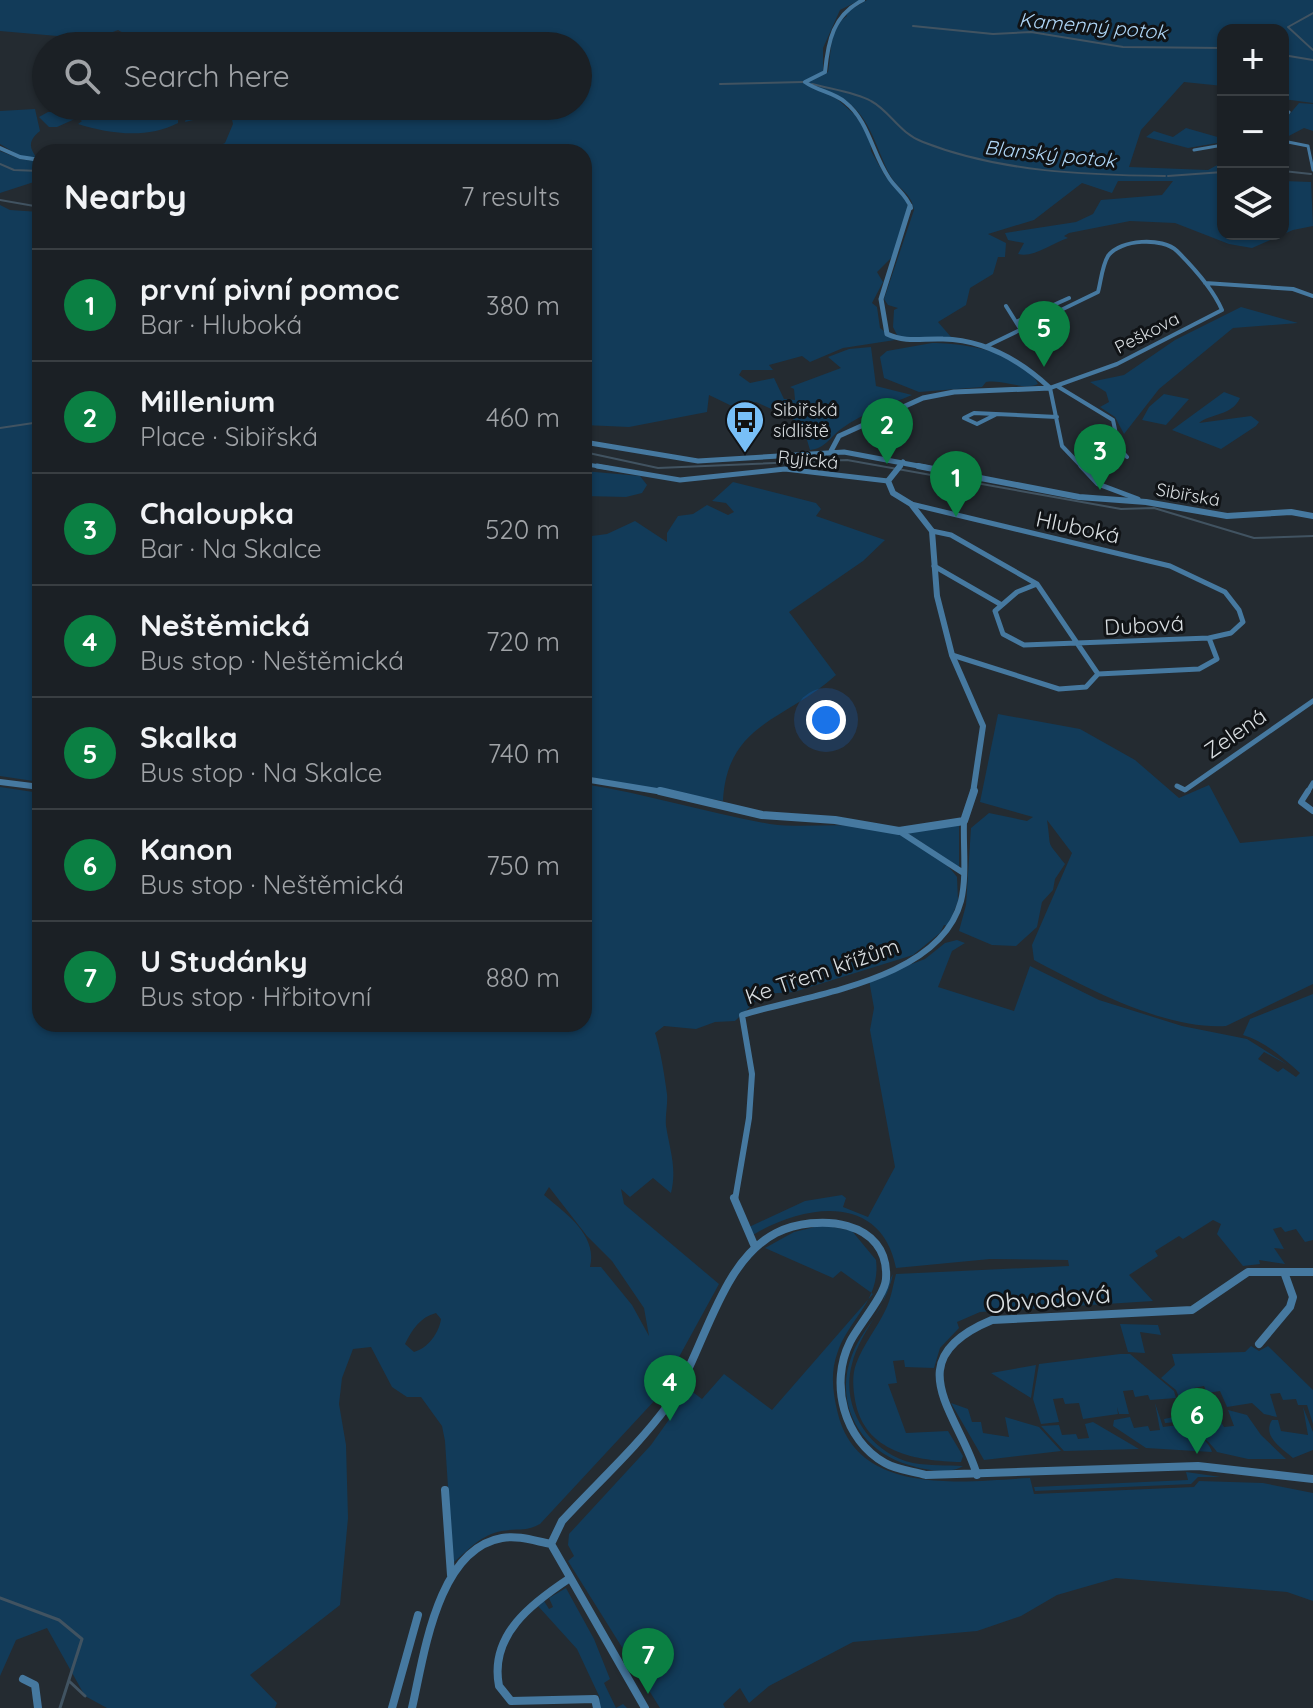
<!DOCTYPE html>
<html lang="en">
<head>
<meta charset="utf-8">
<style>
	body { margin:0; font-family:Quicksand,sans-serif; background:#282d32; color:#f1f3f6 }
	.controls { position:absolute; right:24px; top:24px; display:grid; overflow:hidden; border-radius:16px; box-shadow:0 2px 6px #0004 }
	.controls button { width:72px; height:72px; display:grid; place-items:center; padding:0; border:0; border-bottom:2px solid #393e42; background:#1b2025; color:#f1f3f6; font:40px sans-serif }
	.you { position:absolute; left:826px; top:720px; width:28px; height:28px; margin:-20px; border:6px solid #fff; border-radius:50%; background:#1a73e8; box-shadow:0 0 0 12px #1a73e833 }
	.badge { display:grid; place-items:center; width:52px; height:52px; border-radius:50%; background:#0b8043; color:#fff; font-size:26px; font-weight:700 }
	.pin { position:absolute; translate:-50% -66px; filter:drop-shadow(0 2px 4px #0008) }
	.pin::after { content:''; position:absolute; top:42px; width:28px; height:24px; background:inherit; clip-path:polygon(0 0,100% 0,50% 100%) }
	.list { margin:0; padding:0; list-style:none }
	h2 { display:flex; justify-content:space-between; align-items:center; height:104px; margin:0; padding:0 32px; font-size:34px }
	h2 small { font-size:26px; font-weight:400; color:#a0a3a7 }
	.list li { display:grid; grid-template-columns:52px 1fr auto; gap:24px; align-items:center; box-sizing:border-box; height:112px; padding:0 32px; border-top:2px solid #393e42 }
	.list b { display:block; font-size:30px; white-space:nowrap }
	.list p { margin:0; font-size:26px; white-space:nowrap; color:#a0a3a7 }
	.list em { font-size:26px; font-style:normal; color:#a0a3a7 }
	.icon { flex:none; width:44px; height:44px; fill:none; stroke:currentColor; stroke-width:2; stroke-linecap:round; stroke-linejoin:round }
	.map { position:relative; flex:none; width:1313px; height:1708px; overflow:hidden }
	.search { position:absolute; background:#1b2025; box-shadow:0 2px 6px #0004; left:32px; top:32px; width:560px; height:88px; display:flex; align-items:center; gap:20px; box-sizing:border-box; padding:0 28px; border-radius:44px; color:#a0a3a7; font-size:30px }
	.panel { position:absolute; background:#1b2025; box-shadow:0 2px 6px #0004; left:32px; top:144px; width:560px; height:888px; border-radius:24px }
	.map>svg:first-child { display:block }
</style>
</head>
<body>
<div class="map">
<svg width="1313" height="1708" viewBox="0 0 1313 1708">
	<rect width="100%" height="100%" fill="#242b31"/>
	<path fill="#123b59" fill-rule="evenodd" d="M0 0H860L840 10 823 48V72L803 82 836 98 855 115 870 138 871 151 885 176 906 197 908 209 892 257 877 272 883 282 872 303 877 307 880 328 895 340 843 348 810 362 802 356 769 365 773 370H742L739 375 750 383 774 378 784 399 795 400 794 389 790 387 841 368 828 357 849 349 871 347 876 386 912 395C888 405 863 413 841 429 828 439 826 448 810 450L807 440 792 431 795 421 791 418 756 402 734 407 709 395 707 412 629 427 584 425V152H206L225 143 233 124 230 111 185 122 187 116 168 106H578V46H107L127 35 118 30 77 46 69 37 0 31Z
		M867 0H1313V103L1283 99V30H1223V86L1184 82 1141 130 1129 167 1208 170 1223 162V234H1283V181L1311 182 1313 226 1293 230 1252 248 1229 244 1175 223 1130 221 1069 233 1064 236 1068 238C1052 243 1034 258 1018 254L1024 243 1008 240 1005 233 1076 222 1093 214 1101 200 1162 195 1173 181H1118L1112 193 1082 183 1034 220 988 234 1006 243 1005 257H998L993 274 970 288 966 305 938 322 951 337H898L893 327 894 310 898 308 888 305 884 299 914 210C911 191 898 190 890 175 877 151 871 118 846 101 834 94 816 93 808 81L828 72C832 54 828 28 847 16L845 13Z
		M1299 103 1313 104V131L1304 128 1283 139V122Z
		M120 106H160L178 113V123C147 139 110 134 78 124L82 121 77 118 57 127H49L39 117 48 112 80 111 82 115Z
		M35 109 40 131C29 140 28 147 37 158L20 156 0 144V111Z
		M1186 128 1221 138 1223 142 1188 148 1146 137 1154 131 1173 137Z
		M0 151 20 159 40 162V180L0 193Z
		M0 205 10 210 40 212V782L0 776Z
		M1241 307 1298 323 1233 328 1159 389 1124 434 1115 417 1100 407 1109 402 1106 392 1090 382 1124 375 1175 340Z
		M932 343C963 343 1024 352 1038 384 1023 391 1005 379 986 382L982 387 919 392 884 378 880 357 887 351Z
		M1224 392 1240 398C1232 416 1211 413 1199 423L1251 416 1259 422 1256 426 1221 449 1172 430Z
		M1164 394 1189 399 1166 425 1142 420 1149 407Z
		M584 471 640 476 647 485 642 493 626 497 584 496Z
		M733 482 816 503 821 509 816 516 885 540 863 561 789 612 836 675C787 720 727 722 723 801L584 776V537L607 534 635 521 667 542V533L678 516 693 514 707 505 728 515 734 512 726 503 712 501Z
		M998 714 1080 729 1135 760 1179 798 1209 785 1240 843 1313 836V984L1226 1026C1166 1030 1086 988 1034 960L1032 945 1072 853 1047 820C1052 853 1045 837 1065 864L1055 879 1053 890 1042 902 1037 927 1016 946 992 945 959 931 966 905 971 828 989 813 1027 821 1033 817 980 802Z
		M584 784C647 794 708 813 770 824 813 830 856 818 898 834 918 841 945 860 957 877L958 901 948 926 944 925 940 933 913 955 794 992 763 994 735 1021 715 1022 696 1029 664 1026 655 1033C660 1047 665 1078 667 1094 668 1104 665 1115 666 1126 670 1151 677 1168 671 1193L653 1178 630 1197 621 1189 624 1204 719 1284 656 1399 540 1524C525 1532 518 1528 502 1531 482 1534 468 1550 453 1563L445 1441 442 1426 421 1397H407L392 1387 371 1347 353 1349 342 1378 339 1404 346 1445 348 1518 340 1605 250 1675 277 1703 275 1708H107L85 1696 47 1628 16 1640 0 1676V787L40 793V1024H584ZM549 1187 587 1236 612 1261 644 1308 649 1336 632 1305 601 1267H590C598 1235 565 1213 544 1195ZM436 1313 441 1319C439 1333 428 1348 414 1352L405 1344C412 1330 420 1317 436 1313Z
		M959 825V867L906 832Z
		M957 940 965 943 952 951 938 987 1014 1011 1030 966 1099 1000 1182 1026 1247 1039 1288 1065 1264 1052 1258 1059 1278 1072 1283 1068 1296 1077 1300 1073C1283 1058 1266 1042 1243 1035L1250 1019 1313 994V1240L1305 1242 1296 1229 1285 1232 1281 1227 1273 1229 1284 1249 1274 1248 1285 1264 1259 1260 1260 1264 1243 1266 1217 1234 1221 1224 1213 1220 1183 1239 1179 1236 1155 1251 1158 1256 1129 1275 1153 1301 980 1312 957 1322 959 1328 940 1348 934 1368 905 1367 904 1360 893 1361 897 1383 888 1384 906 1433 948 1431 963 1456 961 1462C917 1461 864 1453 855 1400 853 1388 852 1375 856 1364 863 1345 877 1328 886 1309 891 1299 893 1285 896 1274L1069 1266 1068 1260 990 1259 896 1268C881 1192 804 1204 753 1235L749 1227 805 1201 842 1195 846 1198 843 1207 868 1217 895 1167 870 1030 874 1008 869 980 925 959 945 943Z
		M823 1225 852 1231 876 1260C881 1301 848 1319 837 1354 830 1374 833 1394 838 1414 859 1498 966 1481 1030 1478L1034 1494 1194 1487 1199 1481 1263 1483 1313 1493V1601L1287 1592 1116 1578 1057 1595 1021 1616 977 1631 853 1642 769 1686 749 1703 740 1688 723 1704 725 1708H660L568 1561 574 1556 568 1545 569 1534 651 1445 690 1390 702 1399 724 1374 772 1410 873 1294 841 1271 833 1278 765 1248 794 1232Z
		M893 1274C886 1308 860 1332 852 1364 840 1407 869 1453 913 1463 930 1466 947 1465 963 1466 949 1475 925 1470 909 1465 860 1451 833 1403 852 1355 858 1338 871 1324 880 1308 886 1297 886 1284 893 1274Z
		M1120 1324 1158 1325 1161 1335 1140 1332 1145 1353 1128 1352Z
		M1251 1346 1259 1351 1268 1346 1313 1390V1424L1307 1405H1298L1296 1399 1283 1400 1280 1393 1270 1394 1277 1417 1264 1414 1252 1403 1227 1407 1220 1391 1207 1393 1204 1386 1194 1388 1202 1410 1185 1412 1176 1390 1161 1378 1175 1365 1172 1354 1245 1352Z
		M1120 1354H1130L1174 1391 1176 1398 1150 1400 1148 1395 1135 1397 1133 1390 1123 1391 1129 1414H1119L1117 1407 1118 1414 1083 1419 1079 1403 1065 1404 1063 1398 1053 1399 1059 1422 1041 1424 1033 1399 1039 1364Z
		M1036 1365 1031 1398 991 1373Z
		M951 1403 968 1409 972 1422H981L983 1433 1009 1437 1005 1417 1039 1427 1061 1451 984 1460Z
		M1155 1403 1163 1427 1178 1425 1177 1422 1165 1423 1164 1419 1183 1415C1191 1435 1208 1437 1212 1452L1146 1448 1113 1426 1114 1420 1130 1417 1134 1428 1148 1426 1150 1431 1160 1430Z
		M1303 1407 1313 1432V1450L1293 1458C1281 1448 1262 1436 1272 1420H1278L1281 1431 1308 1435Z
		M1228 1410 1247 1415 1261 1435 1286 1459H1248L1217 1452C1208 1438 1192 1433 1186 1416L1203 1413 1208 1424 1221 1422 1224 1427 1234 1426Z
		M1093 1422 1139 1449 1064 1451 1041 1426 1059 1425 1062 1435 1076 1434 1078 1439 1089 1438 1085 1424Z
		M1186 1472 1221 1477H1198L1191 1484 1035 1491 1034 1487 1188 1480Z
		M566 1588 594 1639 610 1679 604 1683 616 1708 623 1704 627 1708H599L595 1702 600 1698 577 1649 538 1606 544 1601 549 1609 553 1607 549 1598Z"/>
	<g fill="none" stroke-linecap="round" stroke-linejoin="round">
		<path stroke="#415361" stroke-width="2" d="M1313 13 1288 27 1313 50
			M913 26 993 34 1031 32 1123 47 1223 48
			M1283 55 1313 60
			M720 84 803 82
			M812 84C830 89 855 92 871 101 890 111 899 133 923 142 999 172 1085 175 1165 176
			M0 164 14 170 40 171
			M1283 171 1311 174
			M1168 176 1223 172
			M0 200 40 207
			M0 428 40 422
			M584 452 658 468 847 460 1121 509 1154 508 1254 538 1313 536"/>
		<path stroke="#415361" stroke-width="3" d="M0 1598 59 1620 82 1639 60 1708
			M69 1681 85 1696"/>
		<path stroke="#4679a0" stroke-width="3" d="M1283 120 1289 112
			M1283 141 1308 146
			M1308 146 1313 170
			M1194 150 1223 145"/>
		<path stroke="#4679a0" stroke-width="4" d="M1205 283 1293 289 1313 296
			M1006 306 1016 322
			M1021 330 1016 322 1069 298
			M987 346 1098 292C1101 281 1102 266 1108 256 1120 239 1163 237 1177 251 1193 267 1213 289 1222 310L1117 364 1050 388 1062 446 1083 468
			M1057 386 1113 420 1119 448 1127 457
			M995 415 977 424 964 418 974 413 1057 417
			M584 464 609 468"/>
		<path stroke="#4679a0" stroke-width="5" d="M597 466 680 480 785 469 888 481
			M1081 466 1098 484 1138 499
			M911 504 1170 566 1225 592 1239 610 1243 622 1231 633 1209 638 1217 659 1199 669 1098 674
			M932 531 951 535 1037 584 1098 674
			M934 566 1000 604
			M1037 584 1017 592 995 611 1003 634 1024 645 1209 638
			M952 655 1059 689 1086 687 1098 674
			M1177 786 1185 790 1313 701
			M1307 793 1313 783"/>
		<path stroke="#4679a0" stroke-width="6" d="M1308 791 1301 802 1313 811
			M899 831 962 872
			M735 1200 749 1118 752 1074 742 1015C809 994 940 981 961 901 967 876 963 847 964 821"/>
		<path stroke="#4679a0" stroke-width="8" d="M734 1198 755 1247
			M1259 1344 1290 1307 1293 1297 1284 1272
			M977 1475C959 1413 895 1360 992 1320L1192 1310 1248 1272H1313
			M445 1490 451 1575
			M551 1544 562 1521C596 1484 639 1445 668 1405 704 1355 718 1263 776 1233 816 1213 890 1219 886 1279 885 1295 858 1326 850 1342 829 1384 844 1440 885 1463 897 1470 913 1471 926 1475L1198 1466 1313 1479
			M551 1544 645 1708
			M570 1578C532 1603 489 1635 499 1686L511 1701 595 1699 597 1708
			M23 1679 35 1685 38 1708
			M392 1708 418 1615
			M412 1708C424 1656 437 1549 502 1538 518 1535 535 1541 551 1544"/>
		<path stroke="#4679a0" stroke-width="4" d="M863 0C833 15 828 41 825 72L805 82C817 91 833 92 845 102 869 121 872 153 889 178 896 189 907 195 911 208
			M0 148 20 157 40 160"/>
		<path stroke="#4679a0" stroke-width="5" d="M910 206 881 299 887 334C906 343 923 338 943 339 985 340 1020 360 1050 388
			M584 442 698 461 844 452 929 468
			M831 451 839 436 923 398 954 392 1050 388
			M898 468 903 462"/>
		<path stroke="#4679a0" stroke-width="6" d="M900 466 888 481 893 493 911 504 932 531 937 596 952 655 983 726 973 793
			M918 466 1079 497 1146 502 1227 516 1291 512 1313 516
			M584 779 669 793
			M0 782 40 787"/>
		<path stroke="#4679a0" stroke-width="8" d="M660 791 762 815 835 820 899 831 964 821 974 791"/>
	</g>
	<defs>
		<g id="bus-pin" transform="scale(2)"><path d="M0 17L-7.5 6A9.5 9.5 0 1 1 7.5 6Z" fill="#78bff7" stroke="#101316"/><path d="M-5-6H5V4H4V6H2V4H-2V6H-4V4H-5ZM-3.5-4V0h7V-4ZM-3.5 1.2v1.5H-2V1.2ZM2 1.2v1.5H3.5V1.2Z" fill="#111"/></g>
	</defs>
	<g fill-rule="evenodd">
		<use href="#bus-pin" x="745" y="420"/>
	</g>
	<g text-anchor="middle" stroke-width="6" stroke-linejoin="round" paint-order="stroke">
		<g font-size="18" fill="#d8dde0" stroke="#101316">
			<text transform="translate(1147 333) rotate(-27)" y="6">Peškova</text>
			<text transform="translate(808 460) rotate(6)" y="6">Ryjická</text>
			<text transform="translate(1188 495) rotate(10)" y="6">Sibiřská</text>
		</g>
		<g font-size="18" fill="#d8dde0" stroke="#101316" text-anchor="start">
			<text x="773" y="416">Sibiřská<tspan x="773" dy="21">sídliště</tspan></text>
		</g>
		<g font-size="20" font-style="italic" fill="#afd6f6" stroke="#101316">
			<text transform="translate(1093 26) rotate(5)" y="7">Kamenný potok</text>
			<text transform="translate(1050 154) rotate(6)" y="7">Blanský potok</text>
		</g>
		<g font-size="22" fill="#d8dde0" stroke="#101316">
			<text transform="translate(1078 527) rotate(12)" y="8">Hluboká</text>
			<text transform="translate(1144 625) rotate(-3)" y="8">Dubová</text>
			<text transform="translate(1235 733) rotate(-35)" y="8">Zelená</text>
			<text transform="translate(822 971) rotate(-19)" y="8">Ke Třem křížům</text>
		</g>
		<g font-size="26" fill="#d8dde0" stroke="#101316">
			<text transform="translate(1048 1299) rotate(-5)" y="9">Obvodová</text>
		</g>
	</g>
</svg>
<div class="controls">
<button>+</button>
<button>−</button>
<button><svg class="icon" aria-label="layers" viewBox="0 0 24 24"><path d="M12 4l9 5-9 5-9-5zM3 14l9 5 9-5"/></svg></button>
</div>
<div class="you"></div>
<div class="pin badge" style="left:956px;top:517px">1</div>
<div class="pin badge" style="left:887px;top:464px">2</div>
<div class="pin badge" style="left:1100px;top:490px">3</div>
<div class="pin badge" style="left:670px;top:1421px">4</div>
<div class="pin badge" style="left:1044px;top:367px">5</div>
<div class="pin badge" style="left:1197px;top:1454px">6</div>
<div class="pin badge" style="left:648px;top:1694px">7</div>
<div class="search"><svg class="icon" aria-label="search" viewBox="0 0 24 24"><circle cx="10" cy="10" r="6"/><path d="M15 15l6 6"/></svg>Search here</div>
<section class="panel">
<h2>Nearby<small>7 results</small></h2>
<ul class="list">
<li><span class="badge">1</span><div><b>první pivní pomoc</b><p>Bar · Hluboká</p></div><em>380 m</em></li>
<li><span class="badge">2</span><div><b>Millenium</b><p>Place · Sibiřská</p></div><em>460 m</em></li>
<li><span class="badge">3</span><div><b>Chaloupka</b><p>Bar · Na Skalce</p></div><em>520 m</em></li>
<li><span class="badge">4</span><div><b>Neštěmická</b><p>Bus stop · Neštěmická</p></div><em>720 m</em></li>
<li><span class="badge">5</span><div><b>Skalka</b><p>Bus stop · Na Skalce</p></div><em>740 m</em></li>
<li><span class="badge">6</span><div><b>Kanon</b><p>Bus stop · Neštěmická</p></div><em>750 m</em></li>
<li><span class="badge">7</span><div><b>U Studánky</b><p>Bus stop · Hřbitovní</p></div><em>880 m</em></li>
</ul>
</section>
</div>
</body>
</html>
